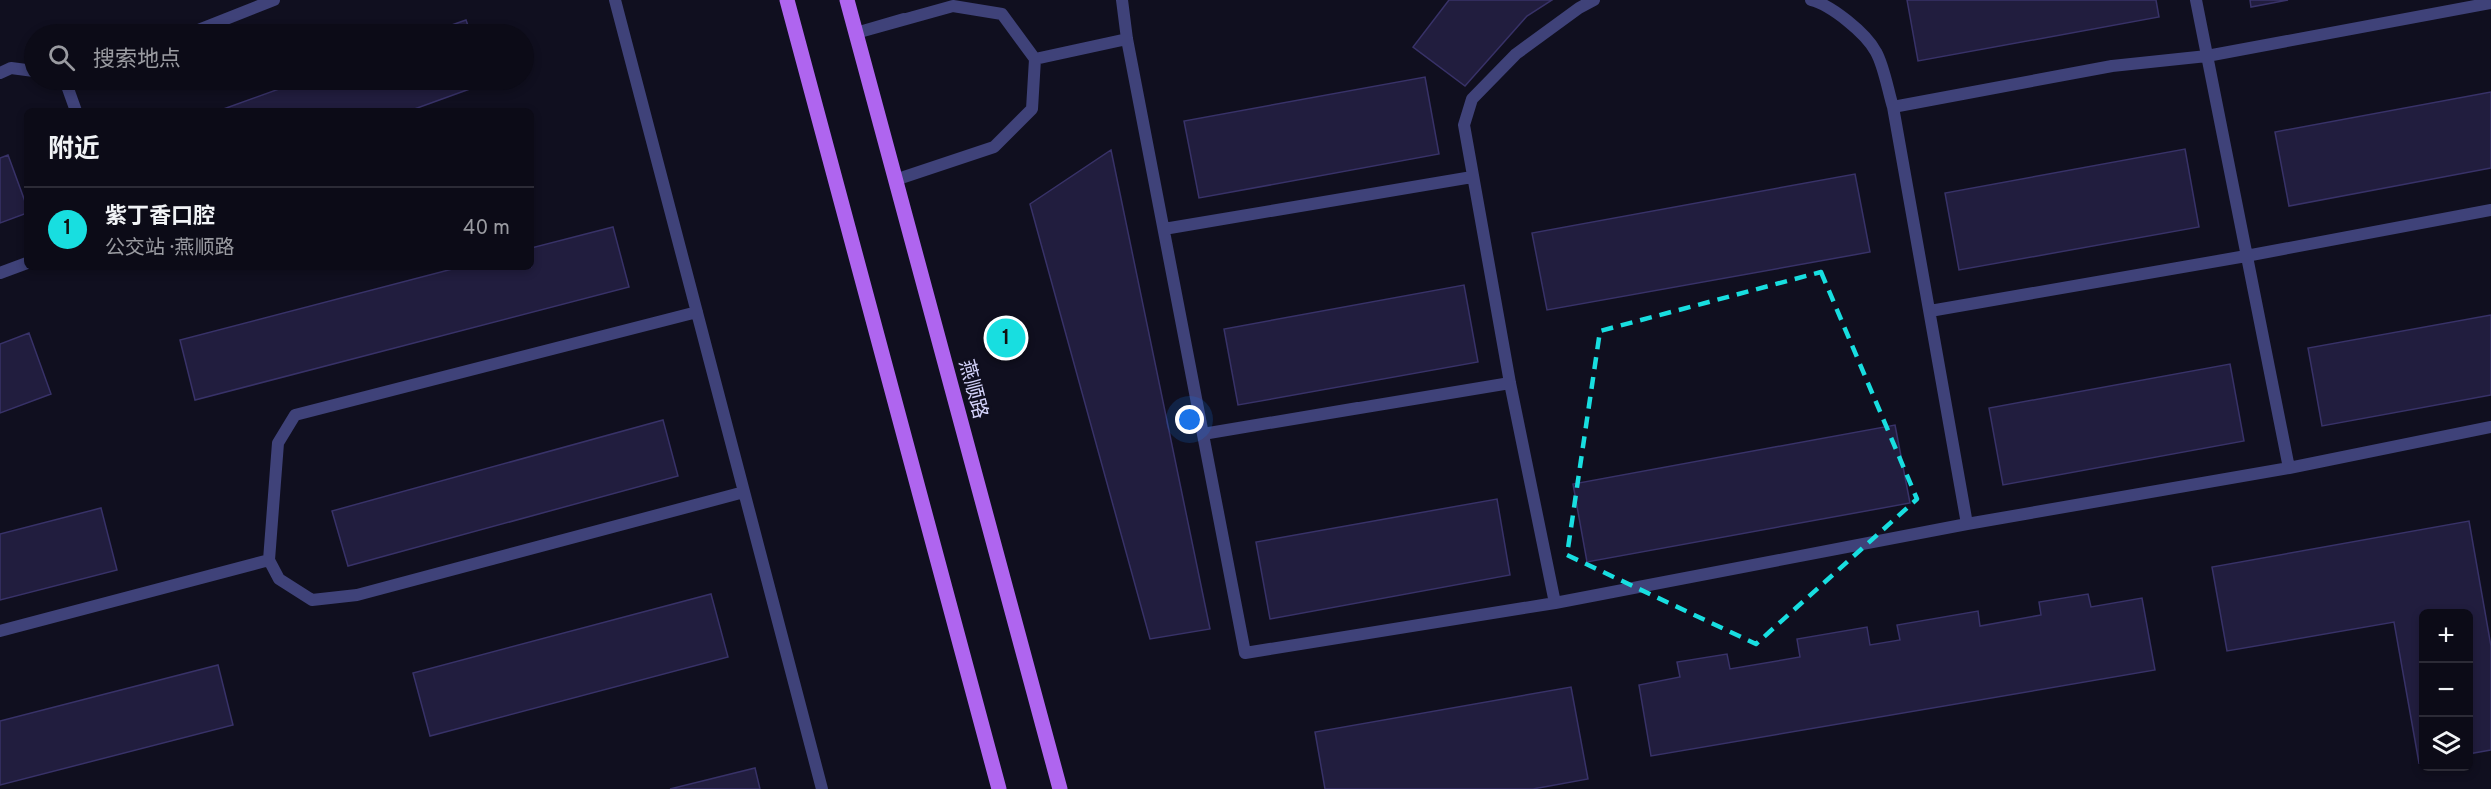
<!DOCTYPE html>
<html lang="zh">
<head>
<meta charset="utf-8">
<style>
	body { margin:0; font-family:Overpass,"Noto Sans SC",sans-serif; background:#1a1924; color:#f1f3f6 }
	.controls { position:absolute; right:18px; bottom:18px; display:grid; overflow:hidden; border-radius:9px; box-shadow:0 3px 9px #0003 }
	.controls button { width:54px; height:54px; display:grid; place-items:center; padding:0; border:0; border-bottom:2px solid #2c2b36; background:#0c0b17; color:#f1f3f6; font:30px sans-serif }
	.you { position:absolute; left:1190px; top:420px; width:21px; height:21px; margin:-15px; border:4px solid #fff; border-radius:50%; background:#1a73e8; box-shadow:0 0 0 9px #1a73e833 }
	.badge { display:grid; place-items:center; width:39px; height:39px; border-radius:50%; background:#18dee0; color:#111; font-size:20px; font-weight:700 }
	.pin { position:absolute; translate:-50% -50%; border:3px solid #fff; box-shadow:0 2px 6px #0006 }
	.list { margin:0; padding:0; list-style:none }
	h2 { display:flex; justify-content:space-between; align-items:center; height:78px; margin:0; padding:0 24px; font-size:26px }
	h2 small { font-size:20px; font-weight:400; color:#9a9ba1 }
	.list li { display:grid; grid-template-columns:39px 1fr auto; gap:18px; align-items:center; box-sizing:border-box; height:84px; padding:0 24px; border-top:2px solid #2c2b36 }
	.list b { display:block; font-size:22px; white-space:nowrap }
	.list p { margin:0; font-size:20px; white-space:nowrap; color:#9a9ba1 }
	.list em { font-size:20px; font-style:normal; color:#9a9ba1 }
	.icon { flex:none; width:33px; height:33px; fill:none; stroke:currentColor; stroke-width:2; stroke-linecap:round; stroke-linejoin:round }
	.map { position:relative; flex:none; width:2491px; height:789px; overflow:hidden }
	.search { position:absolute; background:#0c0b17; box-shadow:0 3px 9px #0003; left:24px; top:24px; width:510px; height:66px; display:flex; align-items:center; gap:15px; box-sizing:border-box; padding:0 21px; border-radius:33px; color:#9a9ba1; font-size:22px }
	.panel { position:absolute; background:#0c0b17; box-shadow:0 3px 9px #0003; left:24px; top:108px; width:510px; height:162px; border-radius:9px }
	.map>svg:first-child { display:block }
</style>
</head>
<body>
<div class="map">
<svg width="2491" height="789" viewBox="0 0 2491 789">
	<rect width="100%" height="100%" fill="#100f1f"/>
	<path fill="#211d3e" stroke="#383268" stroke-width="1.5" d="M1449 0H1552L1527 16 1465 86 1413 47Z
		M1907 0H2156L2159 17 1918 61Z
		M2250 0H2288L2251 7Z
		M466 20 471 34H426Z
		M1425 77 1439 154 1199 198 1184 121Z
		M304 80H488L489 82 409 111H218Z
		M2491 92V168L2289 206 2275 132Z
		M2185 149 2199 227 1959 270 1945 193Z
		M1111 150 1210 629 1150 639 1030 204Z
		M8 155 27 207V213L0 223V158Z
		M1855 174 1870 252 1547 310 1532 233Z
		M613 227 629 287 195 400 180 340 460 267H531V248Z
		M1464 285 1478 362 1238 405 1224 329Z
		M2491 315V395L2322 426 2308 348Z
		M29 333 51 394 0 413V344Z
		M2230 364 2244 441 2003 485 1989 408Z
		M663 420 678 476 348 566 332 511Z
		M1895 425 1910 503 1587 562 1573 484Z
		M1497 499 1510 575 1270 619 1256 542Z
		M101 508 117 570 0 600V534Z
		M2469 521 2491 646V750L2468 754V614H2424V762L2419 763 2394 622 2227 651 2212 567Z
		M711 594 728 657 430 736 413 673Z
		M2088 594 2091 607 2142 598 2155 670 1651 756 1639 685 1680 677 1677 662 1727 654 1730 669 1800 657 1797 639 1867 627 1870 645 1900 640 1897 625 1978 611 1980 626 2041 615 2039 602Z
		M218 665 233 725 0 785V721Z
		M1571 687 1588 779 1533 789H1325L1315 732Z
		M755 768 760 789H670Z"/>
	<g fill="none" stroke-linecap="round" stroke-linejoin="round">
		<path stroke="#3f4279" stroke-width="12" d="M615 0 822 789
			M1122 0 1127 39 1245 653 1555 603 1967 524 2289 468 2491 427
			M1811 0C1831 5 1866 33 1876 52 1884 66 1888 91 1893 107L1967 524
			M2196 0 2289 468
			M188 34 274 0
			M1035 59 1127 39
			M0 73 11 68 34 71
			M61 80 66 83 76 111
			M1893 107 2112 66 2207 56 2491 3
			M895 180 994 147 1032 109 1035 59 1002 14 953 6 856 33 904 19
			M1164 229 1472 177
			M0 273 27 263
			M1930 311 2246 256 2491 210
			M697 312 295 415 278 443 269 560 279 579 312 600 357 595 744 492
			M1358 408 1203 434 1510 383
			M1555 603 1510 383 1464 125 1472 99 1516 54 1579 8 1594 0
			M0 631 269 560"/>
		<path stroke="#af65ef" stroke-width="15" d="M787 0 999 789
			M847 0 1060 789"/>
	</g>
	<path fill="none" stroke="#18dee0" stroke-width="4.5" stroke-dasharray="12 8" stroke-linejoin="round" d="M1821 272 1917 499 1756 644 1567 555 1600 331Z"/>
	<g text-anchor="middle" stroke-width="5" stroke-linejoin="round" paint-order="stroke">
		<g font-size="20" fill="#d3d2fa" stroke="#100f1f">
			<text transform="translate(974 389) rotate(75)" y="7">燕顺路</text>
		</g>
	</g>
</svg>
<div class="controls">
<button>+</button>
<button>−</button>
<button><svg class="icon" aria-label="layers" viewBox="0 0 24 24"><path d="M12 4l9 5-9 5-9-5zM3 14l9 5 9-5"/></svg></button>
</div>
<div class="you"></div>
<div class="pin badge" style="left:1006px;top:338px">1</div>
<div class="search"><svg class="icon" aria-label="search" viewBox="0 0 24 24"><circle cx="10" cy="10" r="6"/><path d="M15 15l6 6"/></svg>搜索地点</div>
<section class="panel">
<h2>附近<small></small></h2>
<ul class="list">
<li><span class="badge">1</span><div><b>紫丁香口腔</b><p>公交站 · 燕顺路</p></div><em>40 m</em></li>
</ul>
</section>
</div>
</body>
</html>
